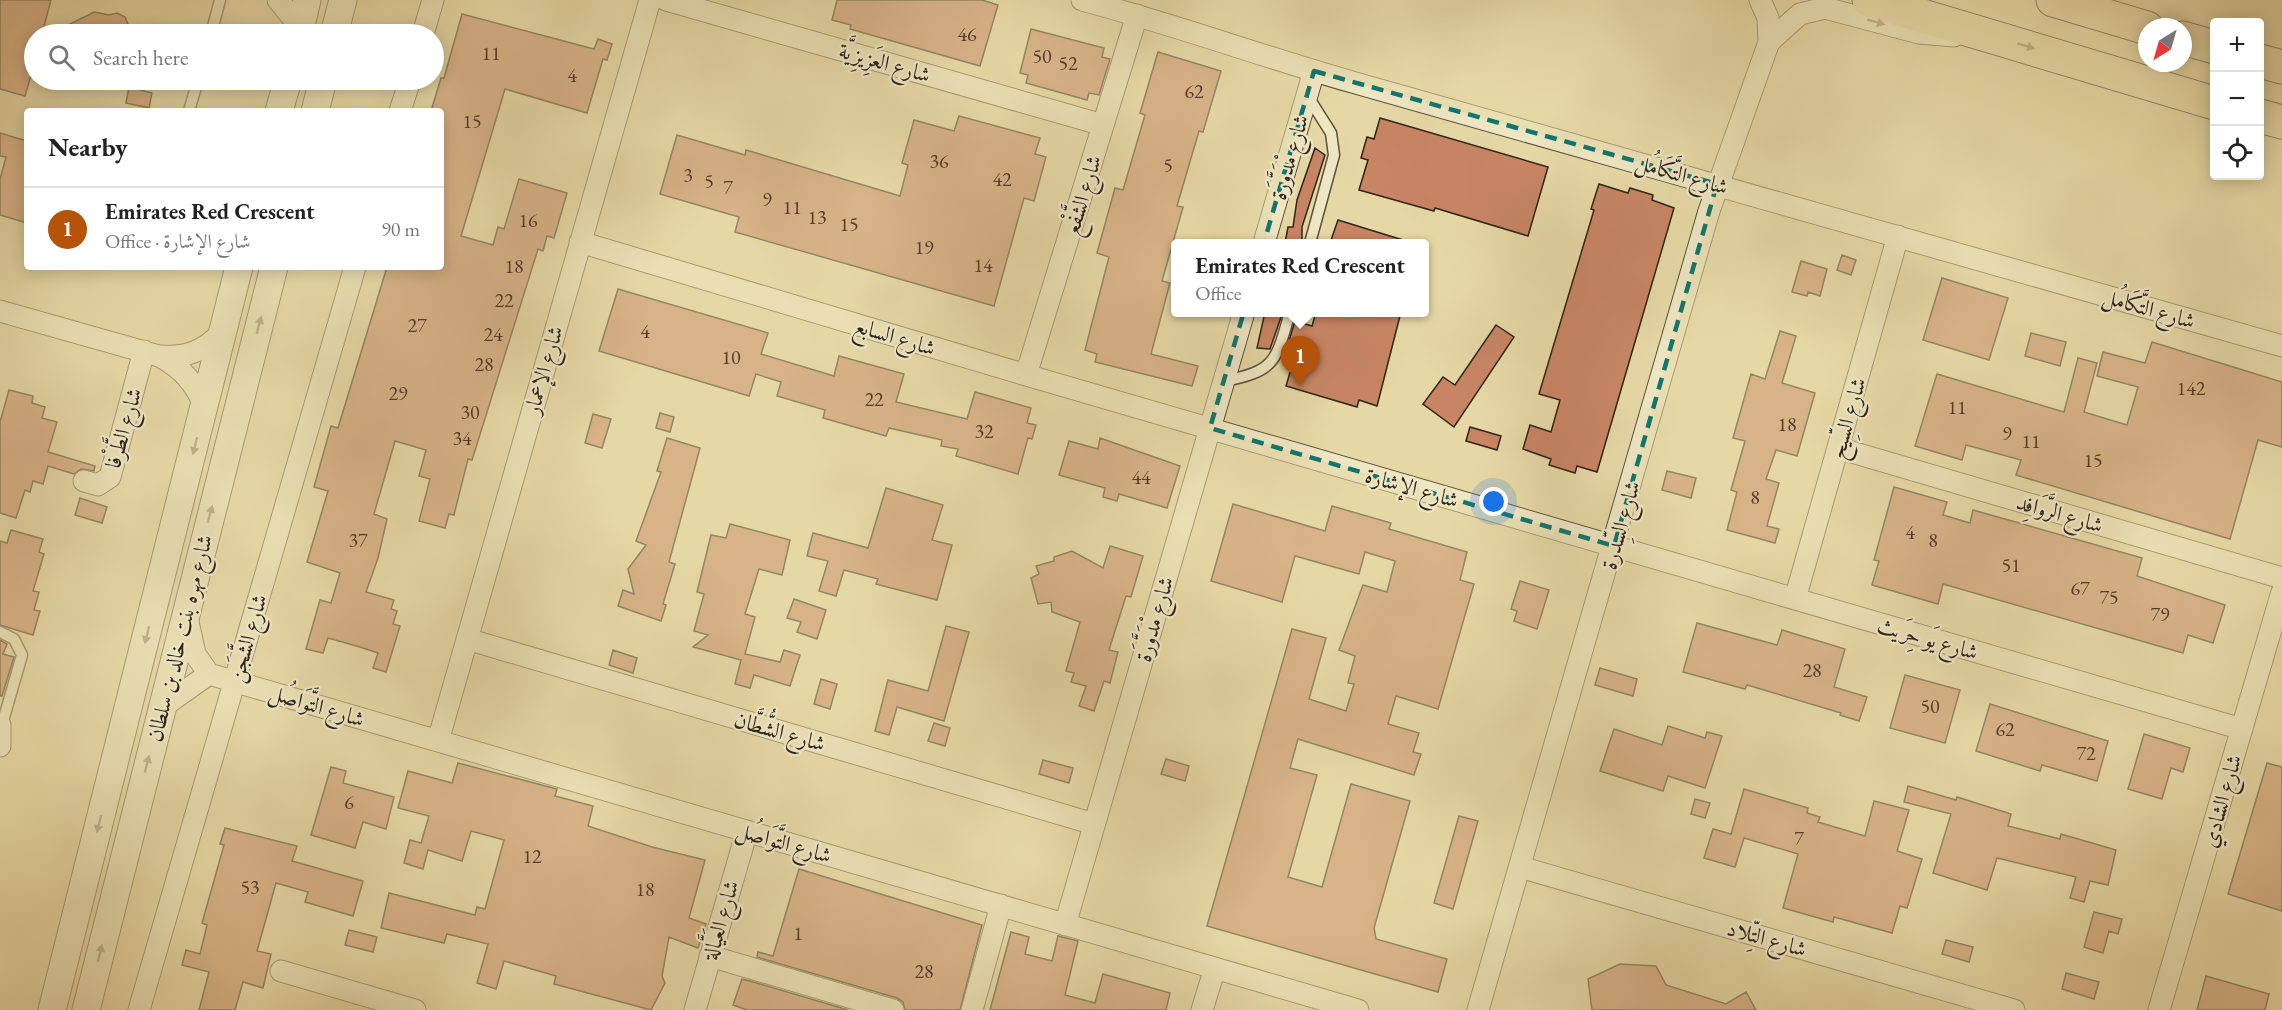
<!DOCTYPE html>
<html lang="en">
<head>
<meta charset="utf-8">
<style>
	body { margin:0; font-family:"EB Garamond",Amiri,serif; background:#f6f6f6; color:#222 }
	.controls { position:absolute; right:18px; top:18px; display:grid; overflow:hidden; border-radius:6px; box-shadow:0 3px 15px #0003 }
	.controls button { width:54px; height:54px; display:grid; place-items:center; padding:0; border:0; border-bottom:2px solid #e0e0e0; background:#fff; color:#222; font:30px sans-serif }
	.compass { position:absolute; left:2138px; top:18px; width:54px; height:54px; border-radius:50%; background:#fff; box-shadow:0 3px 15px #0003; rotate:217deg }
	.you { position:absolute; left:1494px; top:502px; width:21px; height:21px; margin:-15px; border:4px solid #fff; border-radius:50%; background:#1a73e8; box-shadow:0 0 0 9px #1a73e833 }
	.badge { display:grid; place-items:center; width:39px; height:39px; border-radius:50%; background:#b45309; color:#fff; font-size:20px; font-weight:700 }
	.pin { position:absolute; translate:-50% -50px; filter:drop-shadow(0 2px 3px #0008) }
	.pin::after { content:''; position:absolute; top:32px; width:21px; height:18px; background:inherit; clip-path:polygon(0 0,100% 0,50% 100%) }
	.popup { position:absolute; left:1171px; top:239px; width:258px; height:78px; box-sizing:border-box; display:grid; place-content:center; border-radius:6px; background:#fff; filter:drop-shadow(0 2px 4px #0005); font-size:20px; white-space:nowrap; color:#767676 }
	.popup b { font-size:22px; color:#222 }
	.popup::after { content:''; position:absolute; left:50%; top:100%; margin-left:-12px; border:12px solid transparent; border-top-color:#fff }
	.list { margin:0; padding:0; list-style:none }
	h2 { display:flex; justify-content:space-between; align-items:center; height:78px; margin:0; padding:0 24px; font-size:26px }
	h2 small { font-size:20px; font-weight:400; color:#767676 }
	.list li { display:grid; grid-template-columns:39px 1fr auto; gap:18px; align-items:center; box-sizing:border-box; height:84px; padding:0 24px; border-top:2px solid #e0e0e0 }
	.list b { display:block; font-size:22px; white-space:nowrap }
	.list p { margin:0; font-size:20px; white-space:nowrap; color:#767676 }
	.list em { font-size:20px; font-style:normal; color:#767676 }
	.icon { flex:none; width:33px; height:33px; fill:none; stroke:currentColor; stroke-width:2; stroke-linecap:round; stroke-linejoin:round }
	.map { position:relative; flex:none; width:2282px; height:1010px; overflow:hidden }
	.search { position:absolute; background:#fff; box-shadow:0 3px 15px #0003; left:24px; top:24px; width:420px; height:66px; display:flex; align-items:center; gap:15px; box-sizing:border-box; padding:0 21px; border-radius:33px; color:#767676; font-size:22px }
	.panel { position:absolute; background:#fff; box-shadow:0 3px 15px #0003; left:24px; top:108px; width:420px; height:162px; border-radius:6px }
	.map>svg:first-child { display:block }
</style>
</head>
<body>
<div class="map">
<svg width="2282" height="1010" viewBox="0 0 2282 1010">
	<rect width="100%" height="100%" fill="#e6d8a5"/>
	<filter id="stains"><feTurbulence type="fractalNoise" baseFrequency=".00333" numOctaves="4"/><feColorMatrix values="0 0 0 0 .2 0 0 0 0 .09 0 0 0 0 .02 0 0 0 .5 -.17"/></filter>
	<radialGradient id="worn" r=".72"><stop offset=".6" stop-color="#630" stop-opacity="0"/><stop offset="1" stop-color="#630" stop-opacity=".3"/></radialGradient>
	<path fill="#c88564" stroke="#2d2418" stroke-width="1.5" d="M0 0H51L42 34H34V76L31 75 25 96 0 89Z
		M837 0H982L998 5 980 66 850 29 851 25 832 20Z
		M94 12 109 15 117 13 125 17 132 34H50Z
		M462 14 594 49 598 39 612 44 607 60 603 59 587 113 505 89 461 236 493 245 498 227 504 229 519 179 567 193 554 238 547 236 543 251 538 249 472 460 468 459 454 515 449 514 445 528 419 521 430 479 419 476 426 450 395 441 374 514 387 519 378 558 366 592 394 600 391 609 397 611 393 624 400 626 386 672 373 668 378 653 360 647 328 638 323 653 306 649 320 600 331 603 340 573 307 562 328 491 314 487 331 426 338 428 387 267H441V111H431L441 78H444Z
		M1031 29 1104 48 1102 57 1110 59 1099 95 1089 93 1087 100 1026 83 1028 75 1020 73Z
		M1158 52 1221 71 1203 132 1199 131 1177 206 1183 207 1162 281 1170 283 1151 354 1198 366 1192 386 1095 362 1097 354 1085 350 1109 257 1097 253 1115 188 1123 190 1145 115 1140 113Z
		M129 87 152 93 149 108 126 103Z
		M959 116 1040 138 1035 154 1046 157 1034 201 1024 198 994 306 735 232 739 217 660 194 677 135 745 155 746 150 900 196 908 165 902 163 914 120 954 131Z
		M1380 118 1548 167 1528 236 1435 208 1434 211 1359 190 1368 160 1361 158 1367 137 1374 139Z
		M0 133 27 141V223L0 215V179L6 157 0 156Z
		M1315 148 1325 155 1302 227V243H1285L1288 227H1293L1297 200Z
		M1599 184 1628 193 1630 188 1653 195 1652 200 1674 208 1597 472 1577 466 1575 473 1549 465 1551 459 1523 449 1530 425 1551 432 1560 400 1539 394 1594 210 1591 209Z
		M1338 220 1403 240 1402 243H1330Z
		M1842 255 1856 260 1851 275 1837 270Z
		M1801 261 1827 269 1820 296 1808 292 1807 296 1792 292Z
		M1942 278 2008 298 1989 360 1923 340Z
		M618 289 768 333 761 354 834 376 839 356 904 374 896 402 967 419 975 392 1031 408 1027 423 1036 425 1032 439 1028 438 1018 474 956 456 958 449 941 446 942 440 889 428 886 436 823 418 825 410 777 396 781 382 756 374 749 396 599 351Z
		M1265 312H1279L1281 317 1270 349 1257 348Z
		M1316 312H1401L1377 406 1359 400 1357 407 1286 386 1296 352 1286 351 1295 321 1312 326Z
		M1496 325 1514 337 1454 427 1423 404 1443 377 1455 385Z
		M1780 331 1796 336 1782 383 1815 393 1797 456 1776 450 1766 479 1779 483 1767 526 1779 529 1775 543 1727 530 1737 492 1731 490 1745 441 1733 438 1751 374 1765 379Z
		M2031 333 2066 342 2060 366 2025 356Z
		M2152 342 2282 382V447L2258 440 2230 539 2016 475 2021 460 1966 445 1962 460 1915 446 1937 374 2064 412 2078 358 2097 363 2084 412 2127 425 2138 387 2097 376 2103 352 2145 363Z
		M9 390 33 396 32 403 45 407 42 418 57 422 48 452 95 466 94 471 81 469 74 474 48 466 43 484 33 481 30 492 25 490 16 518 0 513V422Z
		M660 413 674 417 670 432 656 428Z
		M593 414 611 419 602 448 585 443Z
		M1470 427 1501 436 1497 450 1466 441Z
		M667 438 700 448 669 562 675 564 663 604 666 605 661 621 618 606 623 590 634 594 628 569 646 545 636 541 661 472 657 471Z
		M1100 438 1180 466 1167 508 1119 494 1117 501 1103 497 1105 488 1059 475 1069 441 1098 449Z
		M1667 471 1696 478 1691 498 1662 490Z
		M1894 487 1947 502 1943 515 1970 523 1973 510 2142 558 2137 576 2225 605 2213 643 2188 635 2183 653 1943 584 1938 604 1872 585 1879 561 1874 560Z
		M886 488 943 505 932 540 952 545 937 600 876 584 878 579 844 570 836 596 819 591 828 561 807 556 813 533 868 548Z
		M80 498 107 507 102 523 75 515Z
		M1233 504 1325 531 1332 506 1391 523 1389 529 1467 552 1460 580 1474 584 1438 709 1396 696 1388 724 1419 733 1413 752 1421 754 1414 775 1298 739 1290 768 1317 775 1288 877 1322 887 1351 784 1410 801 1374 928 1376 939 1447 959 1438 992 1207 926 1292 629 1326 638 1309 699 1346 711 1354 684 1348 683 1355 656 1339 650 1363 585 1387 592 1395 561 1365 552 1359 574 1295 556 1282 602 1211 581Z
		M730 524 790 540 782 575 759 569 745 614 755 617 745 654 780 662 784 650 800 655 790 686 754 675 750 688 735 684 741 660 693 647 708 635 694 631 704 594 697 592 711 535 726 538Z
		M11 530 43 539 39 552 44 554 33 591 39 592 34 610 40 611 33 635 0 625V541L7 543Z
		M1110 546 1143 556 1131 597 1126 596 1109 650 1118 652 1110 683 1104 681 1094 711 1079 706 1086 686 1071 682 1074 673 1066 671 1080 622 1052 612 1051 602 1038 604 1031 578 1039 574 1036 566 1054 561V557L1072 551 1103 568Z
		M1520 581 1549 590 1537 629 1514 621 1517 611 1511 609Z
		M794 599 826 610 817 639 797 632 801 622 787 618Z
		M1697 623 1777 645 1782 630 1845 649 1834 687 1867 697 1859 721 1840 715 1841 713 1747 685 1745 689 1683 672Z
		M946 626 969 632 944 721 897 707 889 735 875 731 888 680 928 691Z
		M0 640 7 644 3 654 14 657 2 696H0Z
		M613 650 637 658 633 673 609 665Z
		M1600 668 1637 679 1633 696 1595 685Z
		M1905 675 1960 690 1945 743 1890 728Z
		M821 679 837 684 830 709 814 704Z
		M1990 704 2108 741 2097 781 2042 765 2040 771 1976 751Z
		M934 723 950 728 945 746 928 741Z
		M1668 726 1705 738 1707 732 1722 736 1705 788 1668 776 1663 791 1600 771 1614 729 1662 745Z
		M2144 734 2190 748 2183 772 2171 768 2162 799 2128 789Z
		M1166 759 1189 766 1185 781 1161 774Z
		M1043 760 1073 768 1069 783 1039 774Z
		M458 763 557 789 555 796 593 806 588 826 652 847 705 860 689 918 706 924 698 948 669 937 662 976 665 983 651 1010 554 984 556 976 504 961 496 989 477 983 488 944 447 934 444 943 381 928 389 893 475 915 477 907 485 909 504 840 471 831 462 861 428 850 423 869 404 863 410 840 421 843 429 816 398 808 408 771 452 783Z
		M2267 763 2282 767V911L2228 894Z
		M331 767 346 771 343 783 394 797 386 829 363 822 355 848 311 835Z
		M1908 786 1956 800 1957 797 2011 814 2008 826 2060 839 2061 834 2116 850 2108 885 2090 881 2084 902 2070 898 2076 877 1997 858 1987 890 1933 873 1951 814 1904 802Z
		M1744 789 1808 808 1807 813 1820 817 1818 822 1865 836 1874 801 1909 810 1897 851 1922 859 1907 908 1900 906 1892 933 1834 917 1833 922 1783 908 1798 854 1744 838 1735 867 1704 858 1713 829 1731 834Z
		M1695 799 1710 803 1705 818 1691 814Z
		M1459 816 1478 821 1453 909 1434 903Z
		M225 828 297 846 292 861 363 881 353 916 305 902 308 892 276 883 257 951 271 954 263 988 243 982 235 1010H199L209 972 182 965 186 950 200 954 207 925 202 923 224 845 220 844Z
		M799 869 982 925 960 1010H905L903 1002 897 998 757 957 758 952 773 956Z
		M2094 912 2122 919 2118 934 2109 931 2103 953 2084 947Z
		M349 930 377 937 373 952 345 945Z
		M1011 932 1029 937 1025 954 1052 961 1058 936 1078 941 1065 995 1095 1003 1103 974 1170 993 1166 1010H990Z
		M1946 940 1973 947 1969 962 1942 954Z
		M1620 964 1656 966 1666 985 1726 1004 1746 992 1756 1010H1592L1588 979Z
		M2066 973 2099 982 2094 999 2062 989Z
		M2206 976 2269 994 2265 1010H2197Z
		M742 979 750 981 848 1010H747L733 1005Z"/>
	<g fill="none" stroke-linecap="round" stroke-linejoin="round">
		<g stroke="#5b513b" stroke-width="13">
			<path id="service" d="M211 34 220 0
				M1307 95 1331 133 1334 155 1310 243
				M189 111 198 80
				M1224 381C1276 371 1276 361 1290 312
				M0 632 14 639 22 655 1 728"/>
		</g>
		<g stroke="#5b513b" stroke-width="23">
			<path id="minor" d="M278 0 301 28
				M666 0 1103 125
				M1082 0C1173 24 1261 56 1352 82 1662 170 1972 257 2282 346
				M423 34 433 0
				M1769 42 1800 14 1825 8 1919 33 1954 36
				M400 111 410 80
				M580 242 1026 375 2242 729
				M1264 243 1314 71
				M0 311 159 356C182 368 195 383 205 407
				M160 356C186 358 205 351 223 331
				M1026 375 1137 15
				M1838 448 2282 578
				M84 481 98 485 110 477 144 351
				M1795 599 1898 236
				M187 617 195 654 209 674 1358 1010
				M467 639 1094 824
				M161 708 209 674
				M0 725V746
				M438 741 650 0
				M1520 867 2014 1010
				M1065 925 1244 312
				M710 956 893 1010
				M281 971 415 1010
				M139 1010 355 267
				M695 1010 747 831
				M972 1010 1001 905
				M1202 1010 1215 968
				M1478 1010 1709 211 1769 42 1768 18 1760 0
				M2159 1010 2282 592"/>
		</g>
		<g stroke="#5b513b" stroke-width="29">
			<path id="tertiary" d="M299 34 307 0
				M334 34 343 0
				M279 111 288 80
				M315 111 323 80
				M52 1010 239 267
				M86 1010 274 267"/>
		</g>
		<g stroke="#2d2418" stroke-width="35">
			<path id="primary" d="M1869 0 2214 103
				M2053 0 2147 28
				M2183 38 2214 47
				M2260 61 2282 67
				M2260 116 2282 122"/>
		</g>
		<use href="#service" stroke="#efe6c4" stroke-width="10"/>
		<use href="#minor" stroke="#efe6c4" stroke-width="21"/>
		<use href="#tertiary" stroke="#efe6c4" stroke-width="27"/>
		<use href="#primary" stroke="#e6d8a5" stroke-width="33"/>
	</g>
	<defs><path id="oneway-solid" d="M-6-.8H1V-3.2L6.5 0L1 3.2V.8H-6Z" transform="scale(1.5)"/></defs>
	<g fill="#8e856e">
		<use href="#oneway-solid" transform="translate(1876 22) rotate(16)"/>
		<use href="#oneway-solid" transform="translate(259 325) rotate(-75)"/>
		<use href="#oneway-solid" transform="translate(195 446) rotate(104)"/>
		<use href="#oneway-solid" transform="translate(210 514) rotate(-75)"/>
		<use href="#oneway-solid" transform="translate(147 635) rotate(104)"/>
		<use href="#oneway-solid" transform="translate(147 764) rotate(-76)"/>
		<use href="#oneway-solid" transform="translate(99 824) rotate(104)"/>
		<use href="#oneway-solid" transform="translate(100 953) rotate(-76)"/>
	</g>
	<use fill="#8a7e5e" href="#oneway-solid" transform="translate(2026 46) rotate(17)"/>
	<path d="M0 0H2282V1010H0ZM1314 71 1717 184 1614 546 1210 428Z" fill="#e6d8a5" fill-opacity=".55" fill-rule="evenodd"/>
	<path fill="none" stroke="#0f766e" stroke-width="4.5" stroke-dasharray="12 8" stroke-linejoin="round" d="M1314 71 1717 184 1614 546 1210 428Z"/>
	<g text-anchor="middle" stroke-width="4.5" stroke-linejoin="round" paint-order="stroke">
		<g font-size="20" fill="#543c2b">
			<text x="967" y="41">46</text>
			<text x="491" y="60">11</text>
			<text x="1042" y="63">50</text>
			<text x="1068" y="70">52</text>
			<text x="572" y="82">4</text>
			<text x="1194" y="98">62</text>
			<text x="472" y="128">15</text>
			<text x="939" y="168">36</text>
			<text x="1168" y="172">5</text>
			<text x="688" y="182">3</text>
			<text x="1002" y="186">42</text>
			<text x="709" y="188">5</text>
			<text x="728" y="194">7</text>
			<text x="767" y="206">9</text>
			<text x="792" y="214">11</text>
			<text x="817" y="224">13</text>
			<text x="528" y="227">16</text>
			<text x="849" y="231">15</text>
			<text x="924" y="254">19</text>
			<text x="983" y="272">14</text>
			<text x="514" y="273">18</text>
			<text x="504" y="307">22</text>
			<text x="417" y="332">27</text>
			<text x="645" y="338">4</text>
			<text x="493" y="341">24</text>
			<text x="731" y="364">10</text>
			<text x="484" y="371">28</text>
			<text x="2191" y="395">142</text>
			<text x="398" y="400">29</text>
			<text x="874" y="406">22</text>
			<text x="1957" y="414">11</text>
			<text x="470" y="419">30</text>
			<text x="1787" y="431">18</text>
			<text x="984" y="438">32</text>
			<text x="2007" y="440">9</text>
			<text x="462" y="445">34</text>
			<text x="2031" y="448">11</text>
			<text x="2093" y="467">15</text>
			<text x="1141" y="484">44</text>
			<text x="1755" y="504">8</text>
			<text x="1910" y="539">4</text>
			<text x="358" y="547">37</text>
			<text x="1933" y="547">8</text>
			<text x="2011" y="572">51</text>
			<text x="2080" y="595">67</text>
			<text x="2109" y="604">75</text>
			<text x="2160" y="621">79</text>
			<text x="1812" y="677">28</text>
			<text x="1930" y="713">50</text>
			<text x="2005" y="736">62</text>
			<text x="2086" y="760">72</text>
			<text x="349" y="809">6</text>
			<text x="1799" y="845">7</text>
			<text x="532" y="863">12</text>
			<text x="250" y="894">53</text>
			<text x="645" y="896">18</text>
			<text x="798" y="940">1</text>
			<text x="924" y="978">28</text>
		</g>
		<g font-size="22" fill="#2d2418" stroke="#efe6c4">
			<text transform="translate(885 62) rotate(16)" y="8">شارع العَزِيزِيَّة</text>
			<text transform="translate(1289 157) rotate(-74)" y="8">شارع مْدَوَّرَة</text>
			<text transform="translate(1682 174) rotate(16)" y="8">شارع التَّكَامُل</text>
			<text transform="translate(1082 195) rotate(-73)" y="8">شارع الشَّفْع</text>
			<text transform="translate(2149 308) rotate(16)" y="8">شارع التَّكَامُل</text>
			<text transform="translate(895 336) rotate(17)" y="8">شارع السابع</text>
			<text transform="translate(543 370) rotate(-74)" y="8">شارع الإعمار</text>
			<text transform="translate(1847 418) rotate(-74)" y="8">شارع السِّيح</text>
			<text transform="translate(123 428) rotate(-74)" y="8">شارع الطَّرْفا</text>
			<text transform="translate(1412 487) rotate(16)" y="8">شارع الإشارة</text>
			<text transform="translate(2060 513) rotate(16)" y="8">شارع الرَّوَافِد</text>
			<text transform="translate(1620 525) rotate(-74)" y="8">شارع السِّدرة</text>
			<text transform="translate(1154 619) rotate(-74)" y="8">شارع مْدَوَّرَة</text>
			<text transform="translate(179 638) rotate(-76)" y="8">شارع مهره بنت خالد بن سلطان</text>
			<text transform="translate(247 638) rotate(-74)" y="8">شارع الشَّجَن</text>
			<text transform="translate(1928 638) rotate(16)" y="8">شارع يَو حِرَيث</text>
			<text transform="translate(317 705) rotate(17)" y="8">شارع التَّوَاصُل</text>
			<text transform="translate(780 731) rotate(16)" y="8">شارع الشُّطَّان</text>
			<text transform="translate(2221 801) rotate(-74)" y="8">شارع الشادي</text>
			<text transform="translate(784 842) rotate(16)" y="8">شارع التَّوَاصُل</text>
			<text transform="translate(720 920) rotate(-74)" y="8">شارع العَيَّالة</text>
			<text transform="translate(1767 938) rotate(16)" y="8">شارع التِّلاد</text>
		</g>
	</g>
	<rect width="100%" height="100%" filter="url(#stains)"/>
	<rect width="100%" height="100%" fill="url(#worn)"/>
</svg>
<div class="controls">
<button>+</button>
<button>−</button>
<button><svg class="icon" aria-label="locate" viewBox="0 0 24 24"><circle cx="12" cy="12" r="6"/><path d="M12 2v4M12 18v4M2 12h4M18 12h4"/></svg></button>
</div>
<svg class="compass" viewBox="-18 -18 36 36"><path d="M0-13l5 13h-10z" fill="#e53935"/><path d="M0 13l5-13h-10z" fill="#767676"/></svg>
<div class="you"></div>
<div class="pin badge" style="left:1300px;top:386px">1</div>
<div class="popup"><b>Emirates Red Crescent</b>Office</div>
<div class="search"><svg class="icon" aria-label="search" viewBox="0 0 24 24"><circle cx="10" cy="10" r="6"/><path d="M15 15l6 6"/></svg>Search here</div>
<section class="panel">
<h2>Nearby<small></small></h2>
<ul class="list">
<li><span class="badge">1</span><div><b>Emirates Red Crescent</b><p>Office · شارع الإشارة</p></div><em>90 m</em></li>
</ul>
</section>
</div>
</body>
</html>
